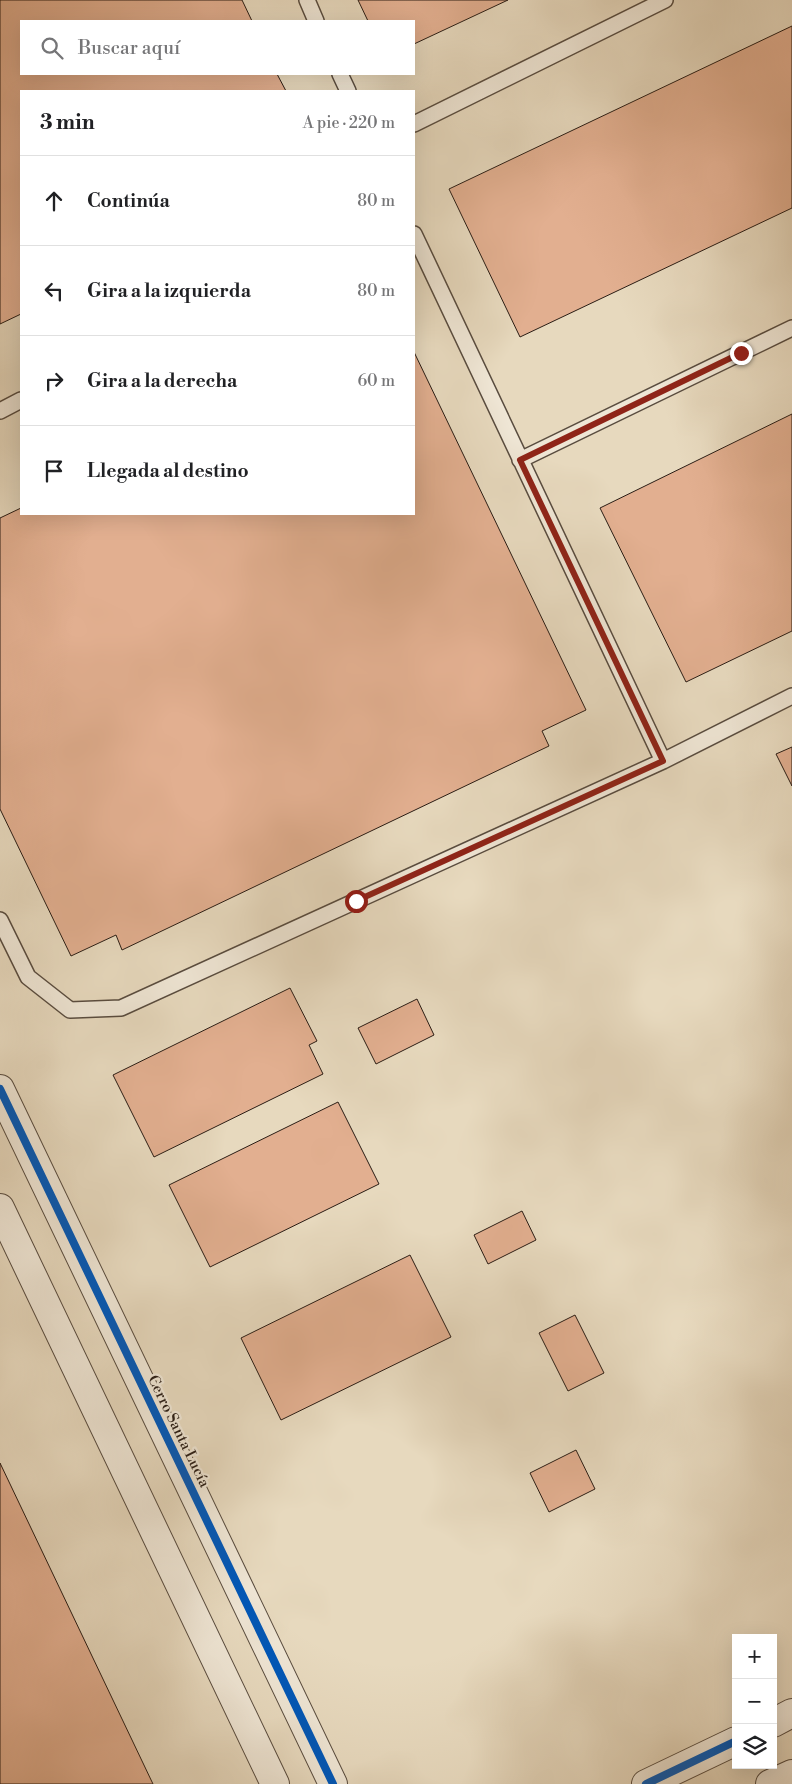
<!DOCTYPE html>
<html lang="es">
<head>
<meta charset="utf-8">
<style>
	body { margin:0; font-family:"Libre Bodoni",serif; background:#f2f2f2; color:#202124 }
	.controls { position:absolute; right:15px; bottom:15px; display:grid; overflow:hidden; border-radius:0px; box-shadow:0 5px 20px #0002 }
	.controls button { width:45px; height:45px; display:grid; place-items:center; padding:0; border:0; border-bottom:1px solid #e0e0e0; background:#fff; color:#202124; font:25px sans-serif }
	.stop { position:absolute; width:15px; height:15px; margin:-11px; border:4px solid #8f2418; border-radius:50%; background:#fff }
	.stop.end { background:#8f2418; border-color:#fff; box-shadow:0 1px 5px #0008 }
	.list { margin:0; padding:0; list-style:none }
	h2 { display:flex; justify-content:space-between; align-items:center; height:65px; margin:0; padding:0 20px; font-size:21px }
	h2 small { font-size:16px; font-weight:400; color:#757577 }
	.list li { display:grid; grid-template-columns:32px 1fr auto; gap:15px; align-items:center; box-sizing:border-box; height:90px; padding:0 20px; border-top:1px solid #e0e0e0 }
	.list b { display:block; font-size:19px; white-space:nowrap }
	.list em { font-size:16px; font-style:normal; color:#757577 }
	.icon { flex:none; width:28px; height:28px; fill:none; stroke:currentColor; stroke-width:2; stroke-linecap:round; stroke-linejoin:round }
	.map { position:relative; flex:none; width:792px; height:1784px; overflow:hidden }
	.search { position:absolute; background:#fff; box-shadow:0 5px 20px #0002; left:20px; top:20px; width:395px; height:55px; display:flex; align-items:center; gap:12px; box-sizing:border-box; padding:0 18px; border-radius:0px; color:#757577; font-size:19px }
	.panel { position:absolute; background:#fff; box-shadow:0 5px 20px #0002; left:20px; top:90px; width:395px; height:425px; border-radius:0px }
	.map>svg:first-child { display:block }
</style>
</head>
<body>
<div class="map">
<svg width="792" height="1784" viewBox="0 0 792 1784">
	<rect width="100%" height="100%" fill="#e7d9be"/>
	<filter id="stains"><feTurbulence type="fractalNoise" baseFrequency=".004" numOctaves="4"/><feColorMatrix values="0 0 0 0 .2 0 0 0 0 .09 0 0 0 0 .02 0 0 0 .5 -.17"/></filter>
	<radialGradient id="worn" r=".72"><stop offset=".6" stop-color="#630" stop-opacity="0"/><stop offset="1" stop-color="#630" stop-opacity=".3"/></radialGradient>
	<path fill="#e2af90" stroke="#2a1d15" d="M0 0H242L252 21H21V74H277L286 91H21V314L0 324Z
		M358 0H508L414 44V21H368Z
		M792 26V208L520 337 449 189Z
		M414 352 586 710 542 731 549 746 122 950 116 935 71 956 0 809V518L21 508V514H414Z
		M792 414V631L686 682 600 508Z
		M792 747V786L776 754Z
		M290 988 317 1041 309 1045 323 1074 154 1157 113 1075Z
		M417 999 434 1035 376 1064 358 1028Z
		M338 1102 379 1184 210 1267 169 1185Z
		M522 1211 536 1240 488 1264 474 1235Z
		M410 1255 451 1337 281 1420 241 1338Z
		M575 1315 604 1373 568 1391 539 1333Z
		M576 1450 595 1489 549 1512 530 1473Z
		M0 1463 153 1784H0Z"/>
	<g fill="none" stroke-linecap="round" stroke-linejoin="round">
		<g stroke="#594c3f" stroke-width="18">
			<path id="service" d="M307 0 316 21
				M340 74 348 91
				M414 124 665 0
				M414 234 663 761
				M0 411 21 400
				M520 460 792 328
				M0 920 28 977 70 1010 121 1008 663 761 792 696"/>
		</g>
		<g stroke="#594c3f" stroke-width="30">
			<path id="minor" d="M0 1089 333 1784
				M0 1208 275 1784
				M773 1723 792 1713
				M646 1784 736 1741
				M770 1784 792 1774"/>
		</g>
		<use href="#service" stroke="#efe6d5" stroke-width="15"/>
		<use href="#minor" stroke="#efe6d5" stroke-width="28"/>
		<g stroke="#efe6d5" stroke-width="11">
			<path id="cycleway" d="M0 1089 333 1784
				M646 1784 736 1741"/>
		</g>
		<use href="#cycleway" stroke="#0057b8" stroke-width="8"/>
	</g>
	<g fill="none" stroke-linecap="round" stroke-linejoin="round">
		<path stroke="#8f2418" stroke-width="6" d="M356 901 663 761 520 460 741 353"/>
	</g>
	<g text-anchor="middle" stroke-width="4.5" stroke-linejoin="round" paint-order="stroke">
		<g font-size="15" fill="#2a1d15" stroke="#efe6d5">
			<text transform="translate(179 1431) rotate(64)" y="5">Cerro Santa Lucía</text>
		</g>
	</g>
	<rect width="100%" height="100%" filter="url(#stains)"/>
	<rect width="100%" height="100%" fill="url(#worn)"/>
</svg>
<div class="controls">
<button>+</button>
<button>−</button>
<button><svg class="icon" aria-label="layers" viewBox="0 0 24 24"><path d="M12 4l9 5-9 5-9-5zM3 14l9 5 9-5"/></svg></button>
</div>
<div class="stop" style="left:356px;top:901px"></div>
<div class="stop end" style="left:741px;top:353px"></div>
<div class="search"><svg class="icon" aria-label="search" viewBox="0 0 24 24"><circle cx="10" cy="10" r="6"/><path d="M15 15l6 6"/></svg>Buscar aquí</div>
<section class="panel">
<h2>3 min<small>A pie · 220 m</small></h2>
<ul class="list">
<li><svg class="icon" aria-label="ahead" viewBox="0 0 24 24"><path d="M12 20V5M6 11l6-6 6 6"/></svg><div><b>Continúa</b></div><em>80 m</em></li>
<li><svg class="icon" aria-label="left" viewBox="0 0 24 24"><path d="M17 20v-9H6M10 6l-5 5 5 5"/></svg><div><b>Gira a la izquierda</b></div><em>80 m</em></li>
<li><svg class="icon" aria-label="right" viewBox="0 0 24 24"><path d="M7 20v-9h11M14 6l5 5-5 5"/></svg><div><b>Gira a la derecha</b></div><em>60 m</em></li>
<li><svg class="icon" aria-label="arrive" viewBox="0 0 24 24"><path d="M6 21V4h12l-3 4 3 4H6"/></svg><div><b>Llegada al destino</b></div></li>
</ul>
</section>
</div>
</body>
</html>
